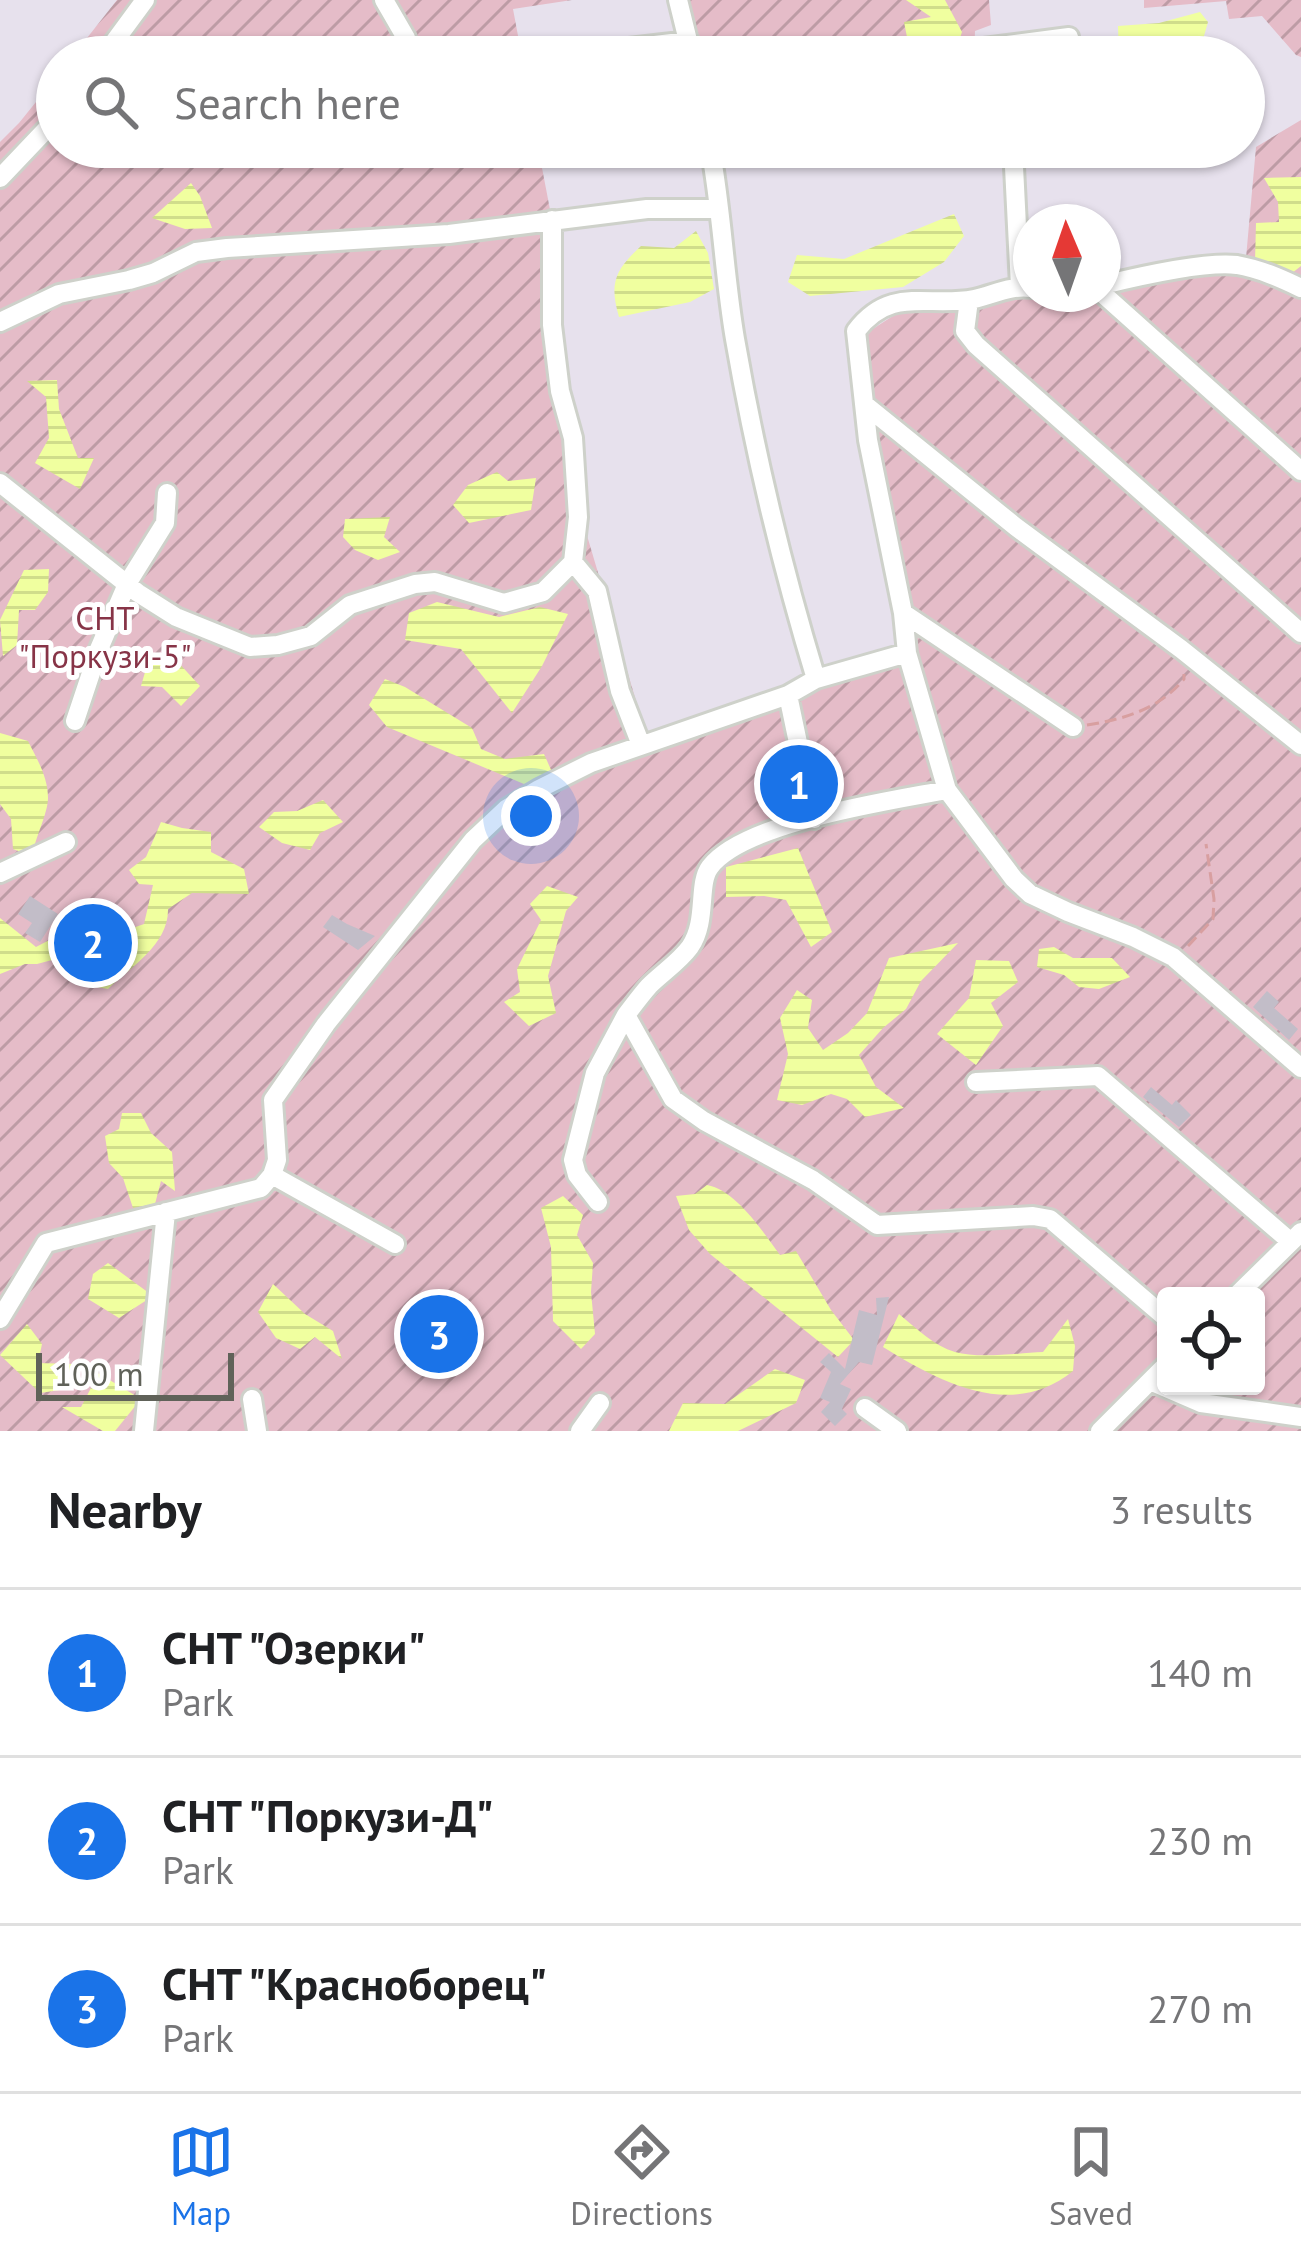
<!DOCTYPE html>
<html lang="en">
<head>
<meta charset="utf-8">
<style>
	body { margin:0; font-family:"PT Sans",sans-serif; background:#f2f2f2; color:#202124 }
	.controls { position:absolute; right:36px; bottom:36px; display:grid; overflow:hidden; border-radius:12px; box-shadow:0 3px 9px #0004 }
	.controls button { width:108px; height:108px; display:grid; place-items:center; padding:0; border:0; border-bottom:3px solid #e0e0e0; background:#fff; color:#202124; font:60px sans-serif }
	.compass { position:absolute; left:1013px; top:204px; width:108px; height:108px; border-radius:50%; background:#fff; box-shadow:0 3px 9px #0004; rotate:358deg }
	.scale { position:absolute; left:36px; bottom:30px; width:198px; box-sizing:border-box; padding-left:12px; border:6px solid #606259; border-top:0; font-size:33px; line-height:42px; white-space:nowrap; color:#606259; -webkit-text-stroke:9px #fff; paint-order:stroke }
	.you { position:absolute; left:531px; top:816px; width:42px; height:42px; margin:-30px; border:9px solid #fff; border-radius:50%; background:#1a73e8; box-shadow:0 0 0 18px #1a73e833 }
	.badge { display:grid; place-items:center; width:78px; height:78px; border-radius:50%; background:#1a73e8; color:#fff; font-size:39px; font-weight:700 }
	.pin { position:absolute; translate:-50% -50%; border:6px solid #fff; box-shadow:0 3px 12px #0006 }
	.list { margin:0; padding:0; list-style:none }
	h2 { display:flex; justify-content:space-between; align-items:center; height:156px; margin:0; padding:0 48px; font-size:51px }
	h2 small { font-size:39px; font-weight:400; color:#757577 }
	.list li { display:grid; grid-template-columns:78px 1fr auto; gap:36px; align-items:center; box-sizing:border-box; height:168px; padding:0 48px; border-top:3px solid #e0e0e0 }
	.list b { display:block; font-size:45px; white-space:nowrap }
	.list p { margin:0; font-size:39px; white-space:nowrap; color:#757577 }
	.list em { font-size:39px; font-style:normal; color:#757577 }
	.icon { flex:none; width:66px; height:66px; fill:none; stroke:currentColor; stroke-width:2; stroke-linecap:round; stroke-linejoin:round }
	.map { position:relative; flex:none; width:1301px; height:1431px; overflow:hidden }
	.search { position:absolute; background:#fff; box-shadow:0 3px 9px #0004; left:36px; right:36px; top:36px; height:132px; display:flex; align-items:center; gap:30px; box-sizing:border-box; padding:0 42px; border-radius:66px; color:#757577; font-size:45px }
	.sheet { height:660px; background:#fff }
	nav { display:flex; justify-content:space-around; align-items:center; box-sizing:border-box; height:168px; border-top:3px solid #e0e0e0; background:#fff; font-size:33px; color:#757577 }
	nav a { display:grid; justify-items:center; gap:6px }
	nav .on { color:#1a73e8 }
	.map>svg:first-child { display:block }
</style>
</head>
<body>
<div class="map">
<svg width="1301" height="1431" viewBox="0 0 1301 1431">
	<defs>
		<pattern id="garden-furrows" width="10" height="10" patternUnits="userSpaceOnUse" patternTransform="scale(3)"><rect width="10" height="10" fill="#e5bcc8"/><path d="M-1 1l2-2M0 10L10 0M9 11l2-2" fill="none" stroke="#bd9ca5"/></pattern>
		<pattern id="water-rules" width="6" height="5" patternUnits="userSpaceOnUse" patternTransform="scale(3)"><rect width="6" height="5" fill="#f0ff9f"/><path d="M0 2.5h6" fill="none" stroke="#d0dd8b"/></pattern>
	</defs>
	<rect width="100%" height="100%" fill="#e7e1ed"/>
	<path fill="url(#garden-furrows)" fill-rule="evenodd" d="M117 0H572L513 9 522 57H72Z
		M690 0H989L991 25 975 31 974 57H695Z
		M1144 0H1301V57L1296 55 1262 16 1229 19 1226 1 1144 8Z
		M57 76V147H538L552 220 583 522 650 748 907 652 862 336 899 312 975 309 1021 294H1103V274L1246 258 1256 147 1301 120V1431H0V142L19 123ZM1166 1296H1256V1386H1166Z"/>
	<path fill="url(#water-rules)" d="M906 0H945L962 32 954 55 909 47 904 22 931 17Z
		M1200 12 1208 22 1198 57H1119L1118 26 1159 23Z
		M1301 177V266L1287 277 1255 262 1256 223 1279 222 1278 202 1264 178Z
		M191 183 200 196 212 228 185 229 152 218Z
		M954 214 964 236 944 262 903 287 810 296 788 282 797 255 844 259Z
		M696 231 708 253 714 289 690 302 619 317C609 283 615 270 641 246L674 248Z
		M57 380 59 409 78 458H94L80 489 35 463 49 438 46 397 27 381Z
		M497 472 508 481 536 478 531 510 469 523 453 505 468 485Z
		M390 517 384 537 400 552 378 560 355 550 343 537 345 519Z
		M49 569 48 592 35 610H19L17 645 3 656 0 620 24 570Z
		M437 602 499 617 540 607 568 614 542 666 512 713 461 649 405 640 409 613Z
		M150 655 175 659 200 686 181 706 162 687 141 686Z
		M385 679 405 687 472 728 481 749 505 759 544 754 552 772 524 784 387 727 369 705Z
		M0 733 28 741C37 759 48 777 48 798 48 813 35 838 32 856L13 849 11 819 0 804Z
		M323 800 343 822 320 833 310 850 282 843 259 827 274 812 297 811Z
		M161 822 182 828 211 832V852L244 869 249 894 192 893 168 909C169 944 131 967 108 989L73 983 52 960 37 964H25L0 974V918L36 947 55 937 84 931 104 938 144 924 153 885 139 884 129 870 146 857Z
		M798 848 832 932 811 947 786 900 764 896 726 897V867Z
		M547 886 578 897 566 911 548 976 556 1013 529 1026 504 1002 520 992 517 969 541 920 530 904Z
		M958 943 921 981 906 1009 883 1028 859 1055 876 1087 904 1108 865 1117 847 1099 831 1094 802 1105 777 1100 788 1054 780 1018 797 990 812 1000 808 1028 823 1050 848 1033 867 1013 889 958Z
		M1054 947 1073 958H1112L1130 977 1099 989 1079 987 1064 975 1037 967 1039 949Z
		M976 960 1009 961 1018 982 991 1003 1003 1026 976 1065 937 1034 969 998Z
		M122 1113H141L151 1133 172 1152 175 1191 161 1181 155 1204 133 1208 123 1178 109 1163 105 1136 119 1129Z
		M707 1185C736 1190 763 1232 780 1255L796 1251 831 1310 854 1340 838 1357 710 1254 689 1230 676 1196 695 1194Z
		M563 1196 583 1215 577 1235 593 1263 591 1292 595 1334 581 1349 553 1321 551 1247 541 1208Z
		M108 1263 153 1296 119 1318 88 1299 93 1274Z
		M273 1284 305 1314 333 1331 342 1359 315 1337 300 1349 276 1338 258 1312Z
		M899 1314C916 1328 934 1346 955 1352 979 1359 1018 1353 1043 1352L1068 1319 1075 1346 1073 1371C1011 1421 940 1382 883 1347Z
		M27 1324 42 1344 38 1363 72 1364 73 1388 40 1393 0 1355Z
		M775 1369 805 1380 796 1403 738 1431H669L683 1403 725 1404Z
		M93 1370 141 1399 115 1431H103L62 1407H81L91 1388Z"/>
	<path fill="#c2bdc8" d="M30 896 58 914 40 942 25 933 32 923 18 914Z
		M332 915 347 924 375 936 358 950 323 927Z
		M1267 991 1279 1002 1274 1008 1298 1029 1289 1040 1253 1007Z
		M1151 1087 1172 1105 1176 1100 1191 1115 1179 1127 1143 1097Z
		M889 1297 872 1365 859 1362 840 1384 851 1389 842 1409 847 1414 835 1426 821 1412 830 1402 820 1398 831 1372 820 1362 829 1353 845 1369 859 1310 877 1315 876 1298Z"/>
	<g fill="none" stroke-linecap="round" stroke-linejoin="round">
		<g stroke="#ced1ca" stroke-width="24">
			<path id="minor" d="M384 0 406 38 408 57
				M678 0 692 57
				M103 57 145 0
				M552 57 689 41
				M711 57H758
				M975 57 984 48 1069 37
				M710 147C722 210 724 275 735 339 755 454 782 567 816 679L907 653 947 790 1014 879 1030 894 1068 912 1133 937 1173 957 1301 1068
				M1013 147 1020 286
				M0 178 57 118
				M552 220V325L560 391 573 438 578 517 573 562 597 591 620 691 641 745
				M1103 285C1136 277 1205 261 1237 265 1260 269 1280 278 1301 288
				M1103 294 1301 471
				M969 300 965 331 976 345 1301 633
				M0 322 59 294 129 280 153 273 196 252 227 248 449 234 647 209H719
				M864 404 1016 527 1181 649 1301 745
				M0 483 138 593 176 617 250 647 278 645 311 636 350 605 415 584 435 582 504 603 543 592 573 562
				M903 613 1073 727
				M907 653 903 613 868 440 856 331C891 285 928 308 974 299 993 295 1011 285 1031 288
				M788 695 814 819
				M75 721 99 649 127 584 165 523 167 493
				M947 790C890 801 744 822 710 867 697 884 708 921 690 947 679 962 662 973 649 986 641 995 633 1006 626 1015L673 1099 704 1121 813 1180 877 1225 1033 1216 1050 1219 1166 1318
				M0 873 66 842
				M976 1082 1098 1076 1291 1242
				M272 1175 395 1244
				M598 1202 577 1175 573 1160 595 1073 626 1015
				M1236 1296 1301 1232
				M0 1319 46 1243 261 1188 272 1175 277 1160 273 1100 326 1024 473 840 506 809 539 789 591 763 788 695 816 679
				M1150 1381 1201 1403 1301 1417
				M252 1399 257 1431
				M865 1408 897 1431
				M144 1431 166 1212
				M580 1431 600 1403
				M1100 1431 1166 1365"/>
		</g>
		<path stroke="#d89fa0" stroke-width="3" stroke-dasharray="12 6" stroke-linecap="butt" d="M1087 725C1125 719 1159 709 1184 679V674
			M1188 946 1213 919 1214 899 1206 844"/>
		<use href="#minor" stroke="#fff" stroke-width="18"/>
	</g>
	<g text-anchor="middle" stroke-width="10" stroke-linejoin="round" paint-order="stroke">
		<g font-size="33" fill="#873447" stroke="#fff">
			<text x="105" y="630">СНТ<tspan x="105" dy="38">"Поркузи-5"</tspan></text>
		</g>
	</g>
</svg>
<div class="controls">
<button><svg class="icon" aria-label="locate" viewBox="0 0 24 24"><circle cx="12" cy="12" r="6"/><path d="M12 2v4M12 18v4M2 12h4M18 12h4"/></svg></button>
</div>
<svg class="compass" viewBox="-18 -18 36 36"><path d="M0-13l5 13h-10z" fill="#e53935"/><path d="M0 13l5-13h-10z" fill="#757577"/></svg>
<div class="scale">100 m</div>
<div class="you"></div>
<div class="pin badge" style="left:799px;top:784px">1</div>
<div class="pin badge" style="left:93px;top:943px">2</div>
<div class="pin badge" style="left:439px;top:1334px">3</div>
<div class="search"><svg class="icon" aria-label="search" viewBox="0 0 24 24"><circle cx="10" cy="10" r="6"/><path d="M15 15l6 6"/></svg>Search here</div>
</div>
<section class="sheet">
<h2>Nearby<small>3 results</small></h2>
<ul class="list">
<li><span class="badge">1</span><div><b>СНТ &quot;Озерки&quot;</b><p>Park</p></div><em>140 m</em></li>
<li><span class="badge">2</span><div><b>СНТ &quot;Поркузи-Д&quot;</b><p>Park</p></div><em>230 m</em></li>
<li><span class="badge">3</span><div><b>СНТ &quot;Красноборец&quot;</b><p>Park</p></div><em>270 m</em></li>
</ul>
</section>
<nav>
<a class="on"><svg class="icon" aria-label="map" viewBox="0 0 24 24"><path d="M3 6l6-2 6 2 6-2v14l-6 2-6-2-6 2zM9 4v14M15 6v14"/></svg>Map</a>
<a><svg class="icon" aria-label="directions" viewBox="0 0 24 24"><path d="M12 3l9 9-9 9-9-9zM9 14v-3h6M13 9l2 2-2 2"/></svg>Directions</a>
<a><svg class="icon" aria-label="saved" viewBox="0 0 24 24"><path d="M7 4h10v16l-5-4-5 4z"/></svg>Saved</a>
</nav>
</body>
</html>
